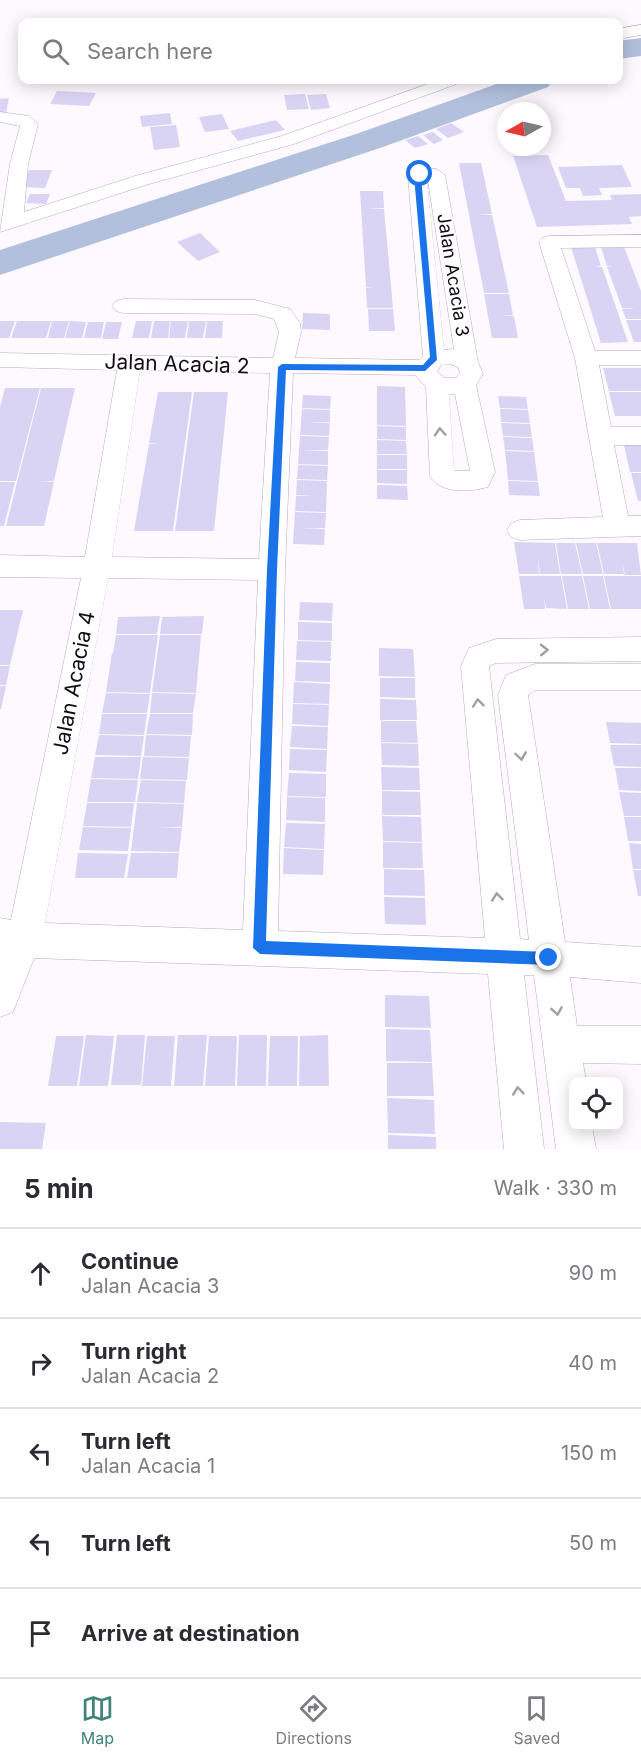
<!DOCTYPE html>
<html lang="en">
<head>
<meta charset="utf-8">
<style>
	body { margin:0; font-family:Inter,sans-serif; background:#f2f2f3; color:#2b2b33 }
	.controls { position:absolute; right:18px; bottom:18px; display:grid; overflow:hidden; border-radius:12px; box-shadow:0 3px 15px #0003 }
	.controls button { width:54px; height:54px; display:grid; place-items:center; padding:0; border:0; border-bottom:2px solid #e1e1e2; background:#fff; color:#2b2b33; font:30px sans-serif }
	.compass { position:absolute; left:497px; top:102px; width:54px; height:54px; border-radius:50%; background:#fff; box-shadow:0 3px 15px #0003; rotate:262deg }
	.stop { position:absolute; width:18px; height:18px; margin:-14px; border:4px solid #1a73e8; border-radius:50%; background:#fff }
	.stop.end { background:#1a73e8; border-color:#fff; box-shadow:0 2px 6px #0008 }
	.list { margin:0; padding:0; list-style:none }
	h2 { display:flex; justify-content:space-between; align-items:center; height:78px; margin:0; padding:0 24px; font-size:26px }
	h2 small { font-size:20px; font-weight:400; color:#7c7c81 }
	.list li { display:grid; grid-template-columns:39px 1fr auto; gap:18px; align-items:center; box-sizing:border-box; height:90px; padding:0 24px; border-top:2px solid #e1e1e2 }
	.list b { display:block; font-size:22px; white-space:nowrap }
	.list p { margin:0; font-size:20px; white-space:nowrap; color:#7c7c81 }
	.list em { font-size:20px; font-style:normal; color:#7c7c81 }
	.icon { flex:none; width:33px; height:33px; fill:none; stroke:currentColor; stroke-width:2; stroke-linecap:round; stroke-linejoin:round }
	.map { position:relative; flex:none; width:641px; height:1149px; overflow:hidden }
	.search { position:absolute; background:#fff; box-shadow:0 3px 15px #0003; left:18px; right:18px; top:18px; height:66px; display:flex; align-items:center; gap:15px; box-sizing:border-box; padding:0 21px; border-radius:12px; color:#7c7c81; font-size:22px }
	.sheet { height:528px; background:#fff }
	nav { display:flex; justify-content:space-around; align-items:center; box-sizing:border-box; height:84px; border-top:2px solid #e1e1e2; background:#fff; font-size:16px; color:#7c7c81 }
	nav a { display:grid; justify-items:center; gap:3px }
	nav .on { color:#408478 }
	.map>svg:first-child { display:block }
</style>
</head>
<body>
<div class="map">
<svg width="641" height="1149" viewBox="0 0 641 1149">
	<rect width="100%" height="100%" fill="#fdf9fe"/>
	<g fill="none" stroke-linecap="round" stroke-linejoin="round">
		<path fill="#b2c0dd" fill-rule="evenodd" d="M641 38V56L618 59V41Z
			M508 80H553L548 87 383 147 0 275V250L359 133Z"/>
	</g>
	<path fill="#d9d4f4" d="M57 91 79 92 96 93 89 106 50 104Z
		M305 94 309 109 287 110 284 95Z
		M326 94 330 108 311 110 307 95Z
		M9 98 6 113 0 114V99Z
		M170 113 172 124 142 127 140 116Z
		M222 114 229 129 205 132 199 117Z
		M276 120 285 130 238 141 230 131Z
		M451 123 464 132 448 138 436 129Z
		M176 125 180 147 154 150 150 127Z
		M433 132 443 140 434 144 423 135Z
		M418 136 428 144 415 148 405 140Z
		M548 155 566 201 612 200 610 195 641 194V216L629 217 632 224 537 227 513 156Z
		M459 163H481L492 214 476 215H492L509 293H484Z
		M622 165 632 187 599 188 602 195 583 196 580 188H566L558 167Z
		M29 170H52L45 188 22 187Z
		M360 191H383L384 208 368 209H384L393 308H367L366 288 373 287H366Z
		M30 194H50L46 204 26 203Z
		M200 233 220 252 198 261 177 242Z
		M571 247H595L601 266 595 267H602L628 342 601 343Z
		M601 247H624L641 291V319H626L622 309 637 308H622L607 267 613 266H607Z
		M484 294H509L513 315 501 316H514L518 338H492Z
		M368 309H393L395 331H369Z
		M303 313 330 314V330L302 329Z
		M626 320H641V342H634Z
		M0 321H15L9 338H0Z
		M17 321H51L46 338H11Z
		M52 321H69L64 338H48Z
		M70 321 86 322 82 338H65Z
		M136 321H152L149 338H132Z
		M154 321H170L168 338H151Z
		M171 321H188L185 338H169Z
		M189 321H206L203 338H187Z
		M207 321H223L222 338H205Z
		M88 322H104L101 338H84Z
		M106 322H122L118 339H102Z
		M603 368H641V391H609Z
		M377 386 405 387 406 426 377 425Z
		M5 388H40L16 481H0V407Z
		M41 388H75L54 481H39L54 482 44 526H6Z
		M158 392H192L173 531H134L149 444H158L149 443Z
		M194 392H228L214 531H175Z
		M609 392H641V416H615Z
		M303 395 331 396 330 409 302 408Z
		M498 396 526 397 528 409 500 408Z
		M302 409 330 410V422H307L330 423 329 436 300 435Z
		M500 409 528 410 530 423 501 422Z
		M501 423 530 424 532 437 503 436Z
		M377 426 406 427V440L377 439Z
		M300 436 329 437 328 450H299Z
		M503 437 532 438 534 451 505 450Z
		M377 440 406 441 407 454H377Z
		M624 445H641V472H630Z
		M299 450 328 451V465L298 464Z
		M505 451 534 452 538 481 508 480Z
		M377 455H407V469H377Z
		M298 465 328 466 327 480 297 479Z
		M377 470H407V484L377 483Z
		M631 473H641V501H638Z
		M297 480 327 481 326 512 295 511 296 496H312L296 495Z
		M508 481 538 482 540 496 509 495Z
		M0 482H15L4 526H0Z
		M377 485 407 486 408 500 377 499Z
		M295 512 326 513 325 528H302L325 529 324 545 293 544Z
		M514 542 555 543 560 574H540L538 560 539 574H519Z
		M556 543H575L582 574H561Z
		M576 543H596L603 574H583Z
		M597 543H637L641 575H625L622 562 624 574H604Z
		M519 576H561L567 609 546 608 544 598 545 609H524Z
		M562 576H582L589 609H568Z
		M583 576H603L610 609H590Z
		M604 576H625L627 585 625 576H641V609H611Z
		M300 602 333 603 332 621 299 620Z
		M0 610H23L10 665H0Z
		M160 616 157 634H116L118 617Z
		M204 616 202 634H160L162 617Z
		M298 622 332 623V641L298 640Z
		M116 635H158L150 693 106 692 112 653 138 654 113 653Z
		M160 635H201L196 693 152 692Z
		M297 641 331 642V661L296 660Z
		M379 648 413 649 415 677 379 676Z
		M296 662 330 663V682L295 681Z
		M0 666H10L6 685H0Z
		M380 678H415V698L380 697Z
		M294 682 330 684 329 704 293 703Z
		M0 686H6L1 709H0Z
		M106 693 150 694 147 713H102Z
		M152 693 196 694 193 713H150Z
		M380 699 416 700 417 720H380Z
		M293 704 329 705 328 726 292 724Z
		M102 714H147L144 735 99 734Z
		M150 714H193L192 735 146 734Z
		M381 721H416L418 743 381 742Z
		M606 722 641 723V744L610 743Z
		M292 726 328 727 327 749 290 747Z
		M99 735 144 736 141 756 95 755Z
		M146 735 191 736 189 757 144 756Z
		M381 743 418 744 419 766 382 765Z
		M610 745H641V767L614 766Z
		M290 749 327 750 326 772 289 770Z
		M95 757H141L138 779 91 778Z
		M143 757 189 758 187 780 140 779Z
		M381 767 419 768 420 790H382Z
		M615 768H641V791L619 790Z
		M289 773 326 774V797L287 796Z
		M91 779 138 780 135 802H87Z
		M141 780 186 781 184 803 137 802Z
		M382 791 420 792 421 815H382Z
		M619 792 641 793V816H624Z
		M287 797 325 798V822L286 820Z
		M87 803H134L131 827 83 826Z
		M137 803 184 804 182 827H158L182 828 179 852 131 851Z
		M382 816 421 817 422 842 383 841Z
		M624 817H641V841H628Z
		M286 823 325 824 324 849 284 847Z
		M83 827 131 828 128 851 79 850Z
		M383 842 422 843 423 868H383Z
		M629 843 641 844V869H633Z
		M284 848 324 850 323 875 283 874Z
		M78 853 128 854 124 878H75Z
		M131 853H179L177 878H127Z
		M384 869 424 870 425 896 384 895Z
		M633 870H641V896H638Z
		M384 897 425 898 426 925 385 924Z
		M385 995 429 996 431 1028 385 1027Z
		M386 1029 430 1030 432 1062 386 1061Z
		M86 1035 114 1036 108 1086H79Z
		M117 1035H145L141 1085H111Z
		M178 1035H207L203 1086H174Z
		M239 1035H267L266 1086H237Z
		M328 1035 329 1086H299L300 1036Z
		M56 1036H84L77 1086H48Z
		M147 1036H175L171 1086H142Z
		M209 1036H237L235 1086H205Z
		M270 1036H298L297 1086H268Z
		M387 1063H432L434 1096H387Z
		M387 1098 434 1100 435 1134 388 1133Z
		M0 1122 46 1123 42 1149H0Z
		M388 1135 436 1137V1149H388Z"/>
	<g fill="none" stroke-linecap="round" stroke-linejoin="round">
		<g stroke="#bba7bf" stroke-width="1">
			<path id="street" d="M641 25V35L618 39V29Z
				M439 80H461L459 83 294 144 149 184 0 232 10 164 20 126 0 122V112L29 116 38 124 28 164 24 212 135 176 282 136Z
				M436 169 445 175 478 362 483 374 476 385 495 472 488 487C470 492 440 494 430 476L426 387 415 375 293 373 285 570 278 931 485 938 461 666 469 648 496 639 641 637V661L496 663 489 666 520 939 529 940 498 695 506 675 535 664H641V690H535L528 695 565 942 641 947V983L570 977 577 1026H641V1064L583 1063 586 1082H574V1126H592L596 1149H556L534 975H524L544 1149H504L488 974 34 958 13 1012 0 1017V918L11 920 81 578 0 577V555L85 557 117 370 0 367V353L273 358 279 332 274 319 255 314 123 313 116 311 112 306 116 301 123 299 255 300 290 309 300 323 301 332 295 358 419 360 423 356 408 176 417 170ZM427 181H428L454 349 444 350ZM450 364 458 367 460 373 456 378H445L437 372 441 365ZM140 370 270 373 259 559 112 557ZM449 394H455L470 471H454ZM108 578 258 580 243 930 45 923Z
				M641 235V247L561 248 595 351H641V365H599L611 427H641V445H614L628 516H641V536L520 540 511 537 507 530 511 523 520 520 603 517 575 358 539 242 542 238 549 236Z"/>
		</g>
		<use href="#street" fill="#fff" fill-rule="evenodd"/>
	</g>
	<defs><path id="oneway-chevron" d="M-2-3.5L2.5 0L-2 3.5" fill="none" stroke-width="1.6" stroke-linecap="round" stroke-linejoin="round" transform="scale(1.5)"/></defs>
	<g stroke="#a09ea1">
		<use href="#oneway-chevron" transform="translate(440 432) rotate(-94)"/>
		<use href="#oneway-chevron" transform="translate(544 650) rotate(-1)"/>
		<use href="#oneway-chevron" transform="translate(478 703) rotate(-96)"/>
		<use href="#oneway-chevron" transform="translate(521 756) rotate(82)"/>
		<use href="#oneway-chevron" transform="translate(497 897) rotate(-96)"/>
		<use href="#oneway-chevron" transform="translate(557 1011) rotate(81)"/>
		<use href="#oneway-chevron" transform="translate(518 1091) rotate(-96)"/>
	</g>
	<path fill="#1a73e8" d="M420 172 423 174 421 176 437 360 425 371 286 370 277 570 266 941 549 952 555 958 549 965 260 954 253 948 267 570 278 367 282 364 423 365 430 357 414 176Z"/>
	<g text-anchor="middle" stroke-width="4.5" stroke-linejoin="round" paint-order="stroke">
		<g font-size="18" fill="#120c14" stroke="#fff">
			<text transform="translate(453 275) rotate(81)" y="6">Jalan Acacia 3</text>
		</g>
		<g font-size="21" fill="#120c14" stroke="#fff">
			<text transform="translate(177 364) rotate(2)" y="7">Jalan Acacia 2</text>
			<text transform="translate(74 683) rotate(-79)" y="7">Jalan Acacia 4</text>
		</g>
	</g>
</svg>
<div class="controls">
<button><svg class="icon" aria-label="locate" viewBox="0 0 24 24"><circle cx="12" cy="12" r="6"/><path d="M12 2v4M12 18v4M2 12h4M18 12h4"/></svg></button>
</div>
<svg class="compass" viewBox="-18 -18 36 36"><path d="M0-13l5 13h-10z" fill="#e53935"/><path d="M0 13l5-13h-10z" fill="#7c7c81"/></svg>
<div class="stop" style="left:420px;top:174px"></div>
<div class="stop end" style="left:549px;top:958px"></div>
<div class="search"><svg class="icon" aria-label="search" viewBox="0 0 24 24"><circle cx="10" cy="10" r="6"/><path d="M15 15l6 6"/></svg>Search here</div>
</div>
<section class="sheet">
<h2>5 min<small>Walk · 330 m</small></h2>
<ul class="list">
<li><svg class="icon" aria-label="ahead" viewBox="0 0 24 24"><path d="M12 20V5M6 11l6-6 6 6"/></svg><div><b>Continue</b><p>Jalan Acacia 3</p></div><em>90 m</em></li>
<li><svg class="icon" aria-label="right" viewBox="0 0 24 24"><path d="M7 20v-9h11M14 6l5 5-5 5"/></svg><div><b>Turn right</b><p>Jalan Acacia 2</p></div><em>40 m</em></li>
<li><svg class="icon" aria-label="left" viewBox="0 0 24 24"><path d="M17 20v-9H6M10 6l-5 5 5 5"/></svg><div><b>Turn left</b><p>Jalan Acacia 1</p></div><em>150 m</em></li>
<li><svg class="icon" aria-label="left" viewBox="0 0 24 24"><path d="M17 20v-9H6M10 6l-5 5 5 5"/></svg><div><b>Turn left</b></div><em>50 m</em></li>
<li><svg class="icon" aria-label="arrive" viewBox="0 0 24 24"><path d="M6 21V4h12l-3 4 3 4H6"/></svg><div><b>Arrive at destination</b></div></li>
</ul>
</section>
<nav>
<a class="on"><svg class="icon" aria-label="map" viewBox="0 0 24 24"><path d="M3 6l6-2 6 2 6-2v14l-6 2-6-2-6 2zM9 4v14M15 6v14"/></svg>Map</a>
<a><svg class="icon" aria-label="directions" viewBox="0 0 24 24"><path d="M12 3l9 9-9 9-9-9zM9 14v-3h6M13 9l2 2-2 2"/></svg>Directions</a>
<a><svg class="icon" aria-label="saved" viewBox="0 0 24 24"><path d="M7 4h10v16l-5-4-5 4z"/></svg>Saved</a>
</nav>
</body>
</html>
